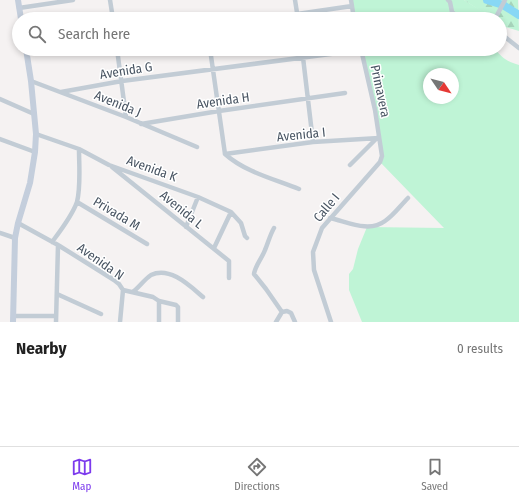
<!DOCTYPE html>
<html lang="en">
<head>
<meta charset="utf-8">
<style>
	body { margin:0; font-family:"Fira Sans Condensed",sans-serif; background:#f2f2f2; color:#222 }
	.compass { position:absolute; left:423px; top:68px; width:36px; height:36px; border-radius:50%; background:#fff; box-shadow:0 2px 6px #0003; rotate:125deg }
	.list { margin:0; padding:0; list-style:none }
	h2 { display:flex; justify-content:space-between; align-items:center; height:52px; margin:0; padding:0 16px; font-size:17px }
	h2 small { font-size:13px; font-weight:400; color:#767676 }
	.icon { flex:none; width:22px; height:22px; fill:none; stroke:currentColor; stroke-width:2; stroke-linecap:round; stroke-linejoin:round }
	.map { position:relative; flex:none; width:519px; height:322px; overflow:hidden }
	.search { position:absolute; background:#fff; box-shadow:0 2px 6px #0003; left:12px; right:12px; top:12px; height:44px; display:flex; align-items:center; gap:10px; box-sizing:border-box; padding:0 14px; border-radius:22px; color:#767676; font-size:15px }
	.sheet { height:124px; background:#fff }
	nav { display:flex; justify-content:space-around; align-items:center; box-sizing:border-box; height:56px; border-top:1px solid #e0e0e0; background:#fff; font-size:11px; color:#767676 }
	nav a { display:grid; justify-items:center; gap:2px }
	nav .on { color:#7c3aed }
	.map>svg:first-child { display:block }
</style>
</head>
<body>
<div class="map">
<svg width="519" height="322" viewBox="0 0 519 322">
	<defs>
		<pattern id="forest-firs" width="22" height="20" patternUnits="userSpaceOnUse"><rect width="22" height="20" fill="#bff4d6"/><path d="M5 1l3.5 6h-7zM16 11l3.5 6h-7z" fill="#a6d3ba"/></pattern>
	</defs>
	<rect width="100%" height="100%" fill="#f5f2f2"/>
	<path fill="#bff4d6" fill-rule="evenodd" d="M351 0H464L485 13 488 19H355Z
		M362 49H495C502 58 508 62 519 65V322H362L349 290V274L353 269 358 249 367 227 444 228 380 162 382 156ZM429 74H453V98H429Z"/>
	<path fill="url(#forest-firs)" d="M464 0H518L519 31 502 26 500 24V19H493Z"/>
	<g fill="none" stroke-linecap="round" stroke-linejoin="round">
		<path stroke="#88d8f5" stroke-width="8" d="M487 0 503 5 519 15"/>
		<path stroke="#c2ccd5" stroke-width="4.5" d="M110 0 113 19
			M295 0 298 19
			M351 0 354 19
			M448 0 450 2 452 12 458 17 485 19
			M19 8 73 0
			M263 19 352 6
			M495 19 505 0
			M500 33 519 48
			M117 49 126 117
			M210 49 225 154
			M302 49 313 142
			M26 52 45 49
			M31 81 126 117 197 147
			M61 92 122 81 361 50
			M0 99 34 114
			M141 124 219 111 345 93
			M36 134 79 149 109 165 198 197 231 212 241 223 245 236 247 238
			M0 139 35 152
			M225 154 313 142 379 138
			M225 154C245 172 274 179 299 189
			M350 165 377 138
			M112 167 229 261V278
			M77 202 147 244
			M330 218C348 222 369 233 385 221 394 215 400 206 408 198
			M18 223 58 245 114 280 119 284 123 290 153 297 159 301 176 305 178 307V322
			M186 227 198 197
			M274 228C270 235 268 243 265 250 262 258 255 266 254 274L266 289 282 312
			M0 233 15 238
			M52 242C61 230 72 216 77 202 81 186 79 165 79 149
			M214 248 231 212
			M133 292C139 287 145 279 151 275 170 266 190 286 203 297
			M57 294 101 314
			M159 301V322
			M14 316H56
			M56 322 58 245
			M120 322 123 290
			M276 322 282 312 287 311 291 313 295 322
			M331 322 314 270 313 252 322 228 380 162 382 156 375 110 361 49"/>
		<path stroke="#c4cedc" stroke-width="6" d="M18 0 21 19
			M13 322 15 238 18 223 30 183 35 152 36 134 31 81 26 49"/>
	</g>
	<g text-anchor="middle" stroke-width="3" stroke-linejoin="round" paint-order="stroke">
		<g font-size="13" fill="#485462" stroke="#fff">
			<text transform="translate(126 70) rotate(-9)" y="5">Avenida G</text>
			<text transform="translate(381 91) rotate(78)" y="5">Primavera</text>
			<text transform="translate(223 100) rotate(-8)" y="5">Avenida H</text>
			<text transform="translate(118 103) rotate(22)" y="5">Avenida J</text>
			<text transform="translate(301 134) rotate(-6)" y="5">Avenida I</text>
			<text transform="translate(152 168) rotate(20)" y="5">Avenida K</text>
			<text transform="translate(326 207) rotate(-50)" y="5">Calle I</text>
			<text transform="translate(182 209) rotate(39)" y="5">Avenida L</text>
			<text transform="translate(117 213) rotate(31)" y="5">Privada M</text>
			<text transform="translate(101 261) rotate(35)" y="5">Avenida N</text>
		</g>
	</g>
</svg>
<svg class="compass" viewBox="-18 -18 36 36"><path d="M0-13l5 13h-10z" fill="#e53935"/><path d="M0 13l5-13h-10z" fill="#767676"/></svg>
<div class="search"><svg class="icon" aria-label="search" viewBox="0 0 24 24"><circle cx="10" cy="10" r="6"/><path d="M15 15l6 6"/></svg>Search here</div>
</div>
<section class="sheet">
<h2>Nearby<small>0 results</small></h2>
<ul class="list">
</ul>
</section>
<nav>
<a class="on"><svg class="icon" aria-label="map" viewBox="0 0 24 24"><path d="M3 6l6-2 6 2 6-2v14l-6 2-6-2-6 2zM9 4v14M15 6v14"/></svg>Map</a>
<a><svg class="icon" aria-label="directions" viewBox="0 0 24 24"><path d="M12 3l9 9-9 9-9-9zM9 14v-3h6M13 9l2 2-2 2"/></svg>Directions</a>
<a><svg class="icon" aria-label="saved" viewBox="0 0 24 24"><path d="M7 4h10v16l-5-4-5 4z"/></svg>Saved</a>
</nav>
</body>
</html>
